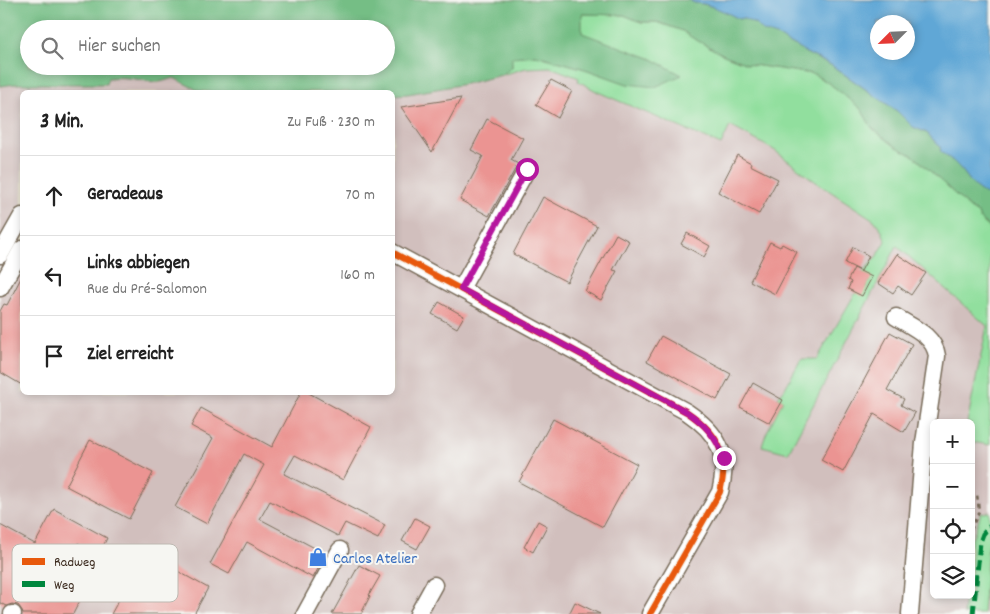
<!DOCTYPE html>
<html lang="de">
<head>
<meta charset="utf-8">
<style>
	body { margin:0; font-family:Dekko,sans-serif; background:#f2f2f2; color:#222 }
	.controls { position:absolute; right:15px; bottom:15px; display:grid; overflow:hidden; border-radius:8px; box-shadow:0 2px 8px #0003 }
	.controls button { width:45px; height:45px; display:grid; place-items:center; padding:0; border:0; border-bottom:1px solid #e0e0e0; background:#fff; color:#222; font:25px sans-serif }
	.compass { position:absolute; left:870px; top:15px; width:45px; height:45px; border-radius:50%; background:#fff; box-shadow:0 2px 8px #0003; rotate:246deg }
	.stop { position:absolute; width:15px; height:15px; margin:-11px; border:4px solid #b5179e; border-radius:50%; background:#fff }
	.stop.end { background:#b5179e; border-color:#fff; box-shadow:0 1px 5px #0008 }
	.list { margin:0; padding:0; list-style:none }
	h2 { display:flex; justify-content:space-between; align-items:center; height:65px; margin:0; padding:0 20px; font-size:21px }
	h2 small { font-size:16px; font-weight:400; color:#767676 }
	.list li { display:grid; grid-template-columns:32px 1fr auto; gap:15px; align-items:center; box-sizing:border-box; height:80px; padding:0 20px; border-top:1px solid #e0e0e0 }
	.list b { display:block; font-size:19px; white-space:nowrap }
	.list p { margin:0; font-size:16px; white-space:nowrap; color:#767676 }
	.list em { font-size:16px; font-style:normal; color:#767676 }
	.icon { flex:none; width:28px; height:28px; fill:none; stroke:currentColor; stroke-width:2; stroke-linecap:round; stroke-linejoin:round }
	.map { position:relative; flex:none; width:990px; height:614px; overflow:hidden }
	.search { position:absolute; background:#fff; box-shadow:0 2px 8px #0003; left:20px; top:20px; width:375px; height:55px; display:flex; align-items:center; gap:12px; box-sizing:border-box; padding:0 18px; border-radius:28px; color:#767676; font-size:19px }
	.panel { position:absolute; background:#fff; box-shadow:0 2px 8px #0003; left:20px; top:90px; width:375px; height:305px; border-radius:8px }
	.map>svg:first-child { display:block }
</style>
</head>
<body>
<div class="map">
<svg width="990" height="614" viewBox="0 0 990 614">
	<rect width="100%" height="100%" fill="#f6f6f2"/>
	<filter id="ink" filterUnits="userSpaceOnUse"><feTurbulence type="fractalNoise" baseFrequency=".02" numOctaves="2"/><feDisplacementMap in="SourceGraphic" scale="10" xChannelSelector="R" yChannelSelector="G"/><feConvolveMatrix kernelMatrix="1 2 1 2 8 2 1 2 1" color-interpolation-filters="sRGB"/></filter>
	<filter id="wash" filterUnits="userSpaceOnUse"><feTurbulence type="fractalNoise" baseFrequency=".0096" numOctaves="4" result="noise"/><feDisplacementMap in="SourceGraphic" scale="20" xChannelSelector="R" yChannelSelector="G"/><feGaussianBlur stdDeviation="1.12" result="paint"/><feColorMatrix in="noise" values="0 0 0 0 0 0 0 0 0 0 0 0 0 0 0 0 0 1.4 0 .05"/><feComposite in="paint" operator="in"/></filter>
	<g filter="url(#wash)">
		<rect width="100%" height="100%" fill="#ece6ca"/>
		<path fill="#d1bfbd" d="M550 67 580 78 579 81 598 92 720 145 730 125 774 150 816 182 874 220 881 229 886 241 879 253 863 273 879 279 897 246 987 326 967 423H934V595H965L963 614H0V86L16 84 118 77H134L158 83 174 78 199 91 214 92H22V392H392L393 95 408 94 465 84 526 68Z
			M971 442 990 445V512L981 513 971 542Z
			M990 531V614H977Z"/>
		<path fill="#91df9e" stroke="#66845e" d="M507 11 581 23V14L624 15 641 22H657L683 31 691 37 724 55 747 64 813 74 829 83 861 109 872 128 895 146 914 156 970 208 978 213 980 219 990 228V445L971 442V423H967L987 326 897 246 788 453 762 446 766 434 783 400 778 397 784 390 801 359H817L860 285 867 287 871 277 863 273 879 253 886 241 881 229 874 220 816 182 774 150 730 126 721 145 598 92 578 81 579 78 550 67 526 68 502 75 512 67 511 57 536 55 585 69 628 84 681 75 650 58Z
			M990 512V541L988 547 983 614H963L965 595H971V542L981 513Z"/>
		<path fill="#74be85" stroke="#587452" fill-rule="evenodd" d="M0 0H689C694 4 698 3 704 4 715 7 730 13 739 19L742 18 755 24 764 32 779 37 789 44 795 45 802 51 831 65 897 111 913 127 927 133 940 147 941 152C946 156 953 160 957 165 971 179 970 187 990 196V228L980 219 978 213 970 208 914 156 895 146 872 128 861 109 829 83 813 74 747 64 724 55 691 37 683 31 657 22H641L624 15 582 14V33L650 58 682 75 655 87 627 84 585 69 536 55 512 57V67L502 75 465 84 408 94 393 95 392 92H210L199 91 174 78C168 79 161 83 155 82 137 80 127 76 108 78L106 84H16L0 86ZM29 29H386V66H29Z"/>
		<path fill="#60a7d6" stroke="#4e687a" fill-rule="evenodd" d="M689 0H990V196C970 187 971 179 957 165 953 160 946 156 941 152L940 147 927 133 913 127 897 111 831 65 802 51 795 45 789 44 779 37 764 32 755 24 742 18 739 19C730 14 715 7 704 4 698 3 694 4 689 0ZM878 22H908V52H878Z"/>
		<g id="blocks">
			<path fill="#eb9492" d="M551 80 572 91 558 118 536 105Z
				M461 98 432 152 401 107Z
				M487 119 523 138 511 160 518 164 489 216 460 200 483 156 471 150Z
				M737 155 751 163 750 165 778 179 759 214 718 192Z
				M543 197 597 226 567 282 513 254Z
				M687 233 710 246 704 257 681 244Z
				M616 234 629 241 613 270 617 271 601 300 585 291Z
				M770 242 780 247 782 244 797 252 775 294 750 281Z
				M853 247 869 256 861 271 845 263Z
				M897 254 926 273 911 295 898 286 893 293 878 283Z
				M854 268 872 277 862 296 848 289 851 282 848 280Z
				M22 276V385L0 372V311L4 304 7 305Z
				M439 302 464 316 457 328 432 314Z
				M890 332 912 344 887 390 904 399 901 405 915 413 904 432 874 414 843 472 821 460Z
				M661 336 731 374 717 400 647 361Z
				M753 383 783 400 770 423 740 407Z
				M301 392H307L371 427 343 480 295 455 284 474 385 525 378 539 345 523 338 536 270 501 260 519 326 554 313 578 247 542 229 574 210 564 264 465 244 454 207 524 175 507 213 438 191 426 201 408 272 447Z
				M553 419 637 464 603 527 519 482Z
				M90 440 153 473 129 519 66 486Z
				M54 509 107 538 99 555 78 543 68 561 93 575 73 614H23L21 609 18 605 12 604 6 606 0 603V525L35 544Z
				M415 518 430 526 417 549 402 541Z
				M538 521 547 526 533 552 524 547Z
				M145 553 208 588 194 614H111Z
				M359 565 380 576 369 595 370 596 361 614H332Z
				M575 602 600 614H569Z"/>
		</g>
	</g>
	<g filter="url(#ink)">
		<use href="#blocks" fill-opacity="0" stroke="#796c5a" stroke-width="1"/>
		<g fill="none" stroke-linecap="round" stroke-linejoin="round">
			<g stroke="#796c5a" stroke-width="19">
				<path id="minor" d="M392 252 687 412C718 433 730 454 720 492L650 614
					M0 255 22 216
					M0 288 22 249
					M461 289 527 169
					M896 317C912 327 934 335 937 356L924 443 910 614
					M12 614H13
					M305 614 340 550
					M418 614 434 585"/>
			</g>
			<path stroke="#796c5a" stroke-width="2.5" stroke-dasharray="4 4" stroke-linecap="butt" d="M971 530 979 511 977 494"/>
			<use href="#minor" stroke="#fff" stroke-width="16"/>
			<path stroke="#00873e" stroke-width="5" stroke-dasharray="10 5" stroke-linecap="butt" d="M973 614 980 542 983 534 990 526"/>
			<g stroke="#f6f6f2" stroke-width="9">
				<path id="cycleway" d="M392 252 687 412C718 433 730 454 720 492L650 614"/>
			</g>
			<use href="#cycleway" stroke="#e8590c" stroke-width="6"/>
		</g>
	</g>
	<g fill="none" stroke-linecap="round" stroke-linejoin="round" filter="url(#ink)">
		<path stroke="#b5179e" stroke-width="6" d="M527 169 461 289 687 412C705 424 716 437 724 458"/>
	</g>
	<defs>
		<g id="shop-bare" transform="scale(1.5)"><path d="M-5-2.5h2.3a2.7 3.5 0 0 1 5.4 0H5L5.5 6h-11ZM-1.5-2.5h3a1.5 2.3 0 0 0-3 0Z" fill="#3f7fe0" stroke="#f6f6f2" stroke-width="2.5" paint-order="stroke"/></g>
	</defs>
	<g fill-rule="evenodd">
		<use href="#shop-bare" x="318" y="557"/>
	</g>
	<g text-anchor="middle" stroke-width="4" stroke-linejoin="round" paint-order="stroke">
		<g font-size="16" fill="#366cbe" stroke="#f6f6f2" text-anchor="start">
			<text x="333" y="563">Carlos Atelier</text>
		</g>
	</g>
	<rect x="12" y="544" width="166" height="58" rx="8" fill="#f6f6f2" stroke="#beb9b2" stroke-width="1"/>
	<rect x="22" y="558" width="23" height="7" fill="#e8590c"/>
	<rect x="22" y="581" width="23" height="6" fill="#00873e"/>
	<g font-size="14" fill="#3b2a1e">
		<text x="54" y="566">Radweg</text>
		<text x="54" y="589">Weg</text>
	</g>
</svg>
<div class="controls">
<button>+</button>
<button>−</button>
<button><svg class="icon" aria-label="locate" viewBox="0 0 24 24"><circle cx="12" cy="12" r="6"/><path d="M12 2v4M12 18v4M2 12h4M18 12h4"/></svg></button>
<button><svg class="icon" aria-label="layers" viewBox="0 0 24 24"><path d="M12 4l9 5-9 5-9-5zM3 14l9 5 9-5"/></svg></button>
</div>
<svg class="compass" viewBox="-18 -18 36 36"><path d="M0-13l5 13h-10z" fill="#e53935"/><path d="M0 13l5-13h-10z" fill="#767676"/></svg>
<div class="stop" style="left:527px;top:169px"></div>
<div class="stop end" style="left:724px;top:458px"></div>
<div class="search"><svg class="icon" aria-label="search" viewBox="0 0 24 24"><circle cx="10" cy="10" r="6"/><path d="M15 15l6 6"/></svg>Hier suchen</div>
<section class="panel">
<h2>3 Min.<small>Zu Fuß · 230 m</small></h2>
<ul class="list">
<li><svg class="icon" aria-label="ahead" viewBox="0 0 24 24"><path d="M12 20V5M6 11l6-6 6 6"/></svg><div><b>Geradeaus</b></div><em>70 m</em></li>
<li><svg class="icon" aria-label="left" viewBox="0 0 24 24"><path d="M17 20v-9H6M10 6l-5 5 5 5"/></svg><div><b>Links abbiegen</b><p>Rue du Pré-Salomon</p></div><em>160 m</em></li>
<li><svg class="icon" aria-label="arrive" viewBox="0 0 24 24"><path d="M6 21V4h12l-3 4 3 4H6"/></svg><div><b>Ziel erreicht</b></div></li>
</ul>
</section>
</div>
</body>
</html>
